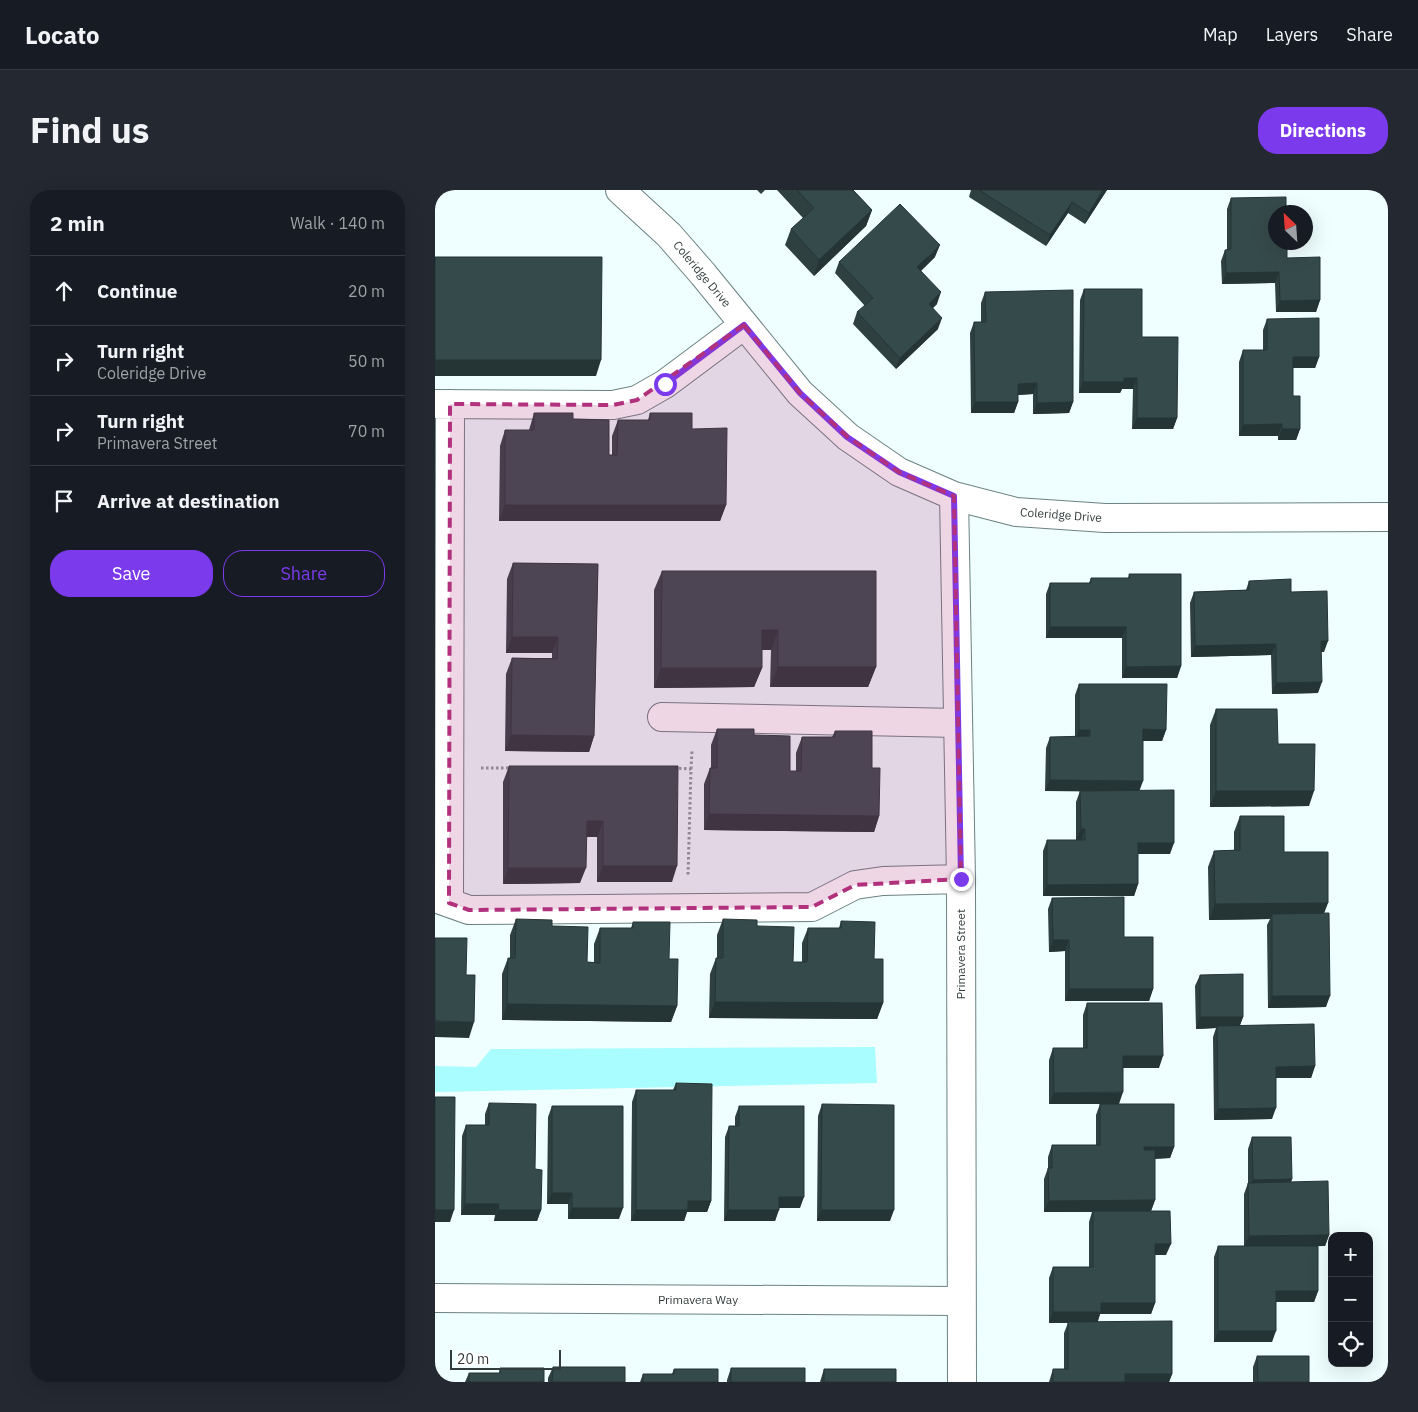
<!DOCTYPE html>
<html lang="en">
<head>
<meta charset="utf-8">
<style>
	body { margin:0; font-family:"IBM Plex Sans",sans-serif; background:#242831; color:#f1f3f6 }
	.controls { position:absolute; right:15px; bottom:15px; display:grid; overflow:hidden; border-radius:10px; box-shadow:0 5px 20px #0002 }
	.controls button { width:45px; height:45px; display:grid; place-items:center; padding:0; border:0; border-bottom:1px solid #363941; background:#171b24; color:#f1f3f6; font:25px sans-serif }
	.compass { position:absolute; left:833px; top:15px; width:45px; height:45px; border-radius:50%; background:#171b24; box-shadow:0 5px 20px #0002; rotate:335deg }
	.scale { position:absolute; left:15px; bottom:12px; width:111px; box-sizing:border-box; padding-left:5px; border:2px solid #333c3c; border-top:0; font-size:14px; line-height:18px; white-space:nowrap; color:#333c3c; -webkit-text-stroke:4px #fff; paint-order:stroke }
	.stop { position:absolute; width:15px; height:15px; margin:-11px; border:4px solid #7c3aed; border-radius:50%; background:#fff }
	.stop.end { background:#7c3aed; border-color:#fff; box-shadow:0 1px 5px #0008 }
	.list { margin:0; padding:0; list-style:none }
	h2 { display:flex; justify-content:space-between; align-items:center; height:65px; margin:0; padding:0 20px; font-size:21px }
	h2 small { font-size:16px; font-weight:400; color:#9ea1a6 }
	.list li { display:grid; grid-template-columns:32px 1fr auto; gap:15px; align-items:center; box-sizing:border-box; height:70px; padding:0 20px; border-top:1px solid #363941 }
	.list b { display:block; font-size:19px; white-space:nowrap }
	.list p { margin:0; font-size:16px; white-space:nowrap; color:#9ea1a6 }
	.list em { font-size:16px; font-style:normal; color:#9ea1a6 }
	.actions { display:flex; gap:10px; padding:15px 20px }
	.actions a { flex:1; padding:11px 0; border:1px solid #7c3aed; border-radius:20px; text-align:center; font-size:18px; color:#7c3aed }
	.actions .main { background:#7c3aed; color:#fff }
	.icon { flex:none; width:28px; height:28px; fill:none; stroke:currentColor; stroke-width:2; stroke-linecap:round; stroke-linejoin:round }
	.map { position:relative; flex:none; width:953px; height:1192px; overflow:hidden; border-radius:20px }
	header { display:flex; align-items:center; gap:30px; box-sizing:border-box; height:70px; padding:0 25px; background:#171b24; border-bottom:1px solid #363941 }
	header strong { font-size:24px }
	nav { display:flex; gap:28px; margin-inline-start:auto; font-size:18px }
	.intro { display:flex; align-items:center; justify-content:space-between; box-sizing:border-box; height:120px; padding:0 30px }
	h1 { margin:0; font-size:35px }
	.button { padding:12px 22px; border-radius:20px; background:#7c3aed; color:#fff; font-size:18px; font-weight:700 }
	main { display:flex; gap:30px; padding:0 30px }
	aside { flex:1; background:#171b24; border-radius:20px; box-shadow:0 5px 20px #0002 }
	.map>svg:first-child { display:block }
</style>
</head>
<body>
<header>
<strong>Locato</strong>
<nav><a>Map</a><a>Layers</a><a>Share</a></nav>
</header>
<div class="intro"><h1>Find us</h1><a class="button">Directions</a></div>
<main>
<aside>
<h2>2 min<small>Walk · 140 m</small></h2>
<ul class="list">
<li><svg class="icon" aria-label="ahead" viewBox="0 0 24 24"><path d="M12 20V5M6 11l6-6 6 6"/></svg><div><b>Continue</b></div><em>20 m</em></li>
<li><svg class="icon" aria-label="right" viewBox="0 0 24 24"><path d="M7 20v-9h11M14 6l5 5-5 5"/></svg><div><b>Turn right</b><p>Coleridge Drive</p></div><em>50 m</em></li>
<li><svg class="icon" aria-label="right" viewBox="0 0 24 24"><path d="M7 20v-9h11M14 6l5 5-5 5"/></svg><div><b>Turn right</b><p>Primavera Street</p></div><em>70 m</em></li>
<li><svg class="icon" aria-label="arrive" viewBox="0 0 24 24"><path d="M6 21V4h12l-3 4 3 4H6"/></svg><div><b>Arrive at destination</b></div></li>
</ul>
<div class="actions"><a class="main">Save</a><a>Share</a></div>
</aside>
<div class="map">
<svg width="953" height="1192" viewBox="0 0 953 1192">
	<rect width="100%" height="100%" fill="#effefe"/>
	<path fill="#aafdfe" d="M440 857 442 893 0 902V876L41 877 56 859Z"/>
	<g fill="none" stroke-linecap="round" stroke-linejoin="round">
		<g stroke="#6c8282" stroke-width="30">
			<path id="minor" d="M185 0 234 45 268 84 365 203 413 247 464 282 519 306 581 322 670 328 953 327
				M0 214 178 215 202 210 230 194 309 135
				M519 306 526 689 527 1192
				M227 527 523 533
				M0 708 34 720 377 717 420 695 448 691 526 689
				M14 713 15 214
				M0 1108 526 1111"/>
		</g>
		<path stroke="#8f9b9b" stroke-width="3" stroke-dasharray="2.5 2.5" stroke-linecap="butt" d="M46 578H78
			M239 578 256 579 253 685
			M256 579 257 561"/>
		<use href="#minor" stroke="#fff" stroke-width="28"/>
	</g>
	<path fill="#2e4040" d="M322 0H330L326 4Z
		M342 0H419H418L437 20 431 36 379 86 350 55 356 39 368 28Z
		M536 0H672L650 34 633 23 611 56 534 7Z
		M796 8 852 68 885 110 881 122H841L840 93 787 94 786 71 790 60H792V19Z
		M500 67 486 81 502 114 498 118 503 139 461 179 418 134 422 122 430 116 400 83 404 72Z
		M649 99 707 147 742 228 738 239H697L698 199H687L685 203H644L645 110Z
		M550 102 638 212 634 223 598 224V204L583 205V212L579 223H536L535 143 539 132H546V113Z
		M832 129 884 167 880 178H858V206L865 239 861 250H843V246H804V172L808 160H828V140Z
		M99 223 174 265H177V246L183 230H213L215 223 257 239 291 315 285 331H64L65 256 70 240H94Z
		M78 373 163 374 159 546 154 562 70 561 71 484 77 468H117V463H71L72 389Z
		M227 381 441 477 433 497H335L336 460H327V478L319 497 219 498V400Z
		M694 384 746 476 742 488H687V448H611V404L615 393H654L656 388H693Z
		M814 391 856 402 889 462H886L883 503 837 504 836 465 756 467 755 413 759 402 811 400Z
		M644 494 731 540 727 551H708L704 600 735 664H703V694L699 706H608V661L612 650H641V612L645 601H610L611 558 615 547H640V505Z
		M781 519 843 554 874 616 775 617V535Z
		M282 539 319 545 355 581H361V563L367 547H397L400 541 437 578 444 626 439 642 269 640V594L275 578H276V555Z
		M74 576H243L237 692H162V647H151L145 693 68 694V592Z
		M805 626 849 662 889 723 891 817 833 818 832 735 835 729 774 730 773 677 779 661 799 660V642Z
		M617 708 689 747 718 799 714 811H630V761L614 762 613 719Z
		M81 729 117 736 152 772H159V754L165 738H196L198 732 234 769 242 816 236 832 67 830V784L73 768H75V745Z
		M288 729 358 772H367V753L373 738H404L406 731 439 769 448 813 442 829 274 828 275 784 281 768H282V745Z
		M765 785 808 827 805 835 880 876 876 888H841L837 929 779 930 778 847 781 838 761 839 760 796Z
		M652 813 724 878H688L614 914V870L618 858H648V825Z
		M241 893 276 1011 272 1022H252L249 1031H196L197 912 201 900H238Z
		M54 913 100 979 106 1020 102 1031H59L60 1025H26L27 946 31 935H50V924Z
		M387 914 455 1031H382L383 926Z
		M665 914 739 957 735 968 720 969V1010L716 1021 731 1065H720V1113L716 1124H665L663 1131 737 1184 734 1192H614L618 1179H629V1143L633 1133H614V1088L618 1077H654V1032L657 1022H609V989L613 978V967L617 955H661V925Z
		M117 916 184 1029H133V1014H112L113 927Z
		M304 916 365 1018H344L340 1031H289L290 947 294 936H300V927Z
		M817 947 857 989 856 992 894 1045 890 1056H883V1101L879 1112H841L837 1152H779V1067L783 1056H809V1004L813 993V959Z
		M822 1166 874 1192H818V1177Z
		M118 1177 190 1192H113V1188Z
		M65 1178 109 1192H30L34 1183H64Z
		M296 1178 370 1192H292V1190Z
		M239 1179 283 1192H205L208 1184H237Z
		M389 1179 461 1192H385Z"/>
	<path fill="#253434" d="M668 0H672L650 34 654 23Z
		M637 12 633 23 611 56 615 45Z
		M437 20 431 36 379 86 384 70Z
		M505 55 500 67 478 88 482 77Z
		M844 82 840 93 787 94 791 83Z
		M506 102 502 114 490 125 494 114Z
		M885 110 881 122H841L845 111Z
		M507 128 503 139 461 179 465 168Z
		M858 167H884L880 178H854Z
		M0 170H166L161 186H0Z
		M689 188H702L698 199H687L685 203H644L648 192Z
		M602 193 598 204 579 205 583 194Z
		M540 212H583L579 223H536Z
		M638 212 634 223 598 224 602 213Z
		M702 228H742L738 239H697Z
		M847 234 843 246H804L808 235Z
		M847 239H865L861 250H843Z
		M70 315H291L285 331H64Z
		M615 437H691L687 448H611Z
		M327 440H343L336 460H319Z
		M77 447H123L117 463H71Z
		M886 451H893L889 462H882Z
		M841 454 836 465 756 467 760 456Z
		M746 476 742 488H687L691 477Z
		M343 477H441L433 497H335Z
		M226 478H327L319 497 219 498Z
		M887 492 883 503 837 504 841 493Z
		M708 539 731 540 727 551H704Z
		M644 540H655L651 551H640Z
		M76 545 159 546 154 562 70 561Z
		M615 590 708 591 704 602 610 601Z
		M781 601H879L874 616 775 617Z
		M274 624 444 626 439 642 269 640Z
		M152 631H168L162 647H146Z
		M646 639H650L646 650H641Z
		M703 653H739L735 664H699Z
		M168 676H242L237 692H162Z
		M73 678H151L145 693 68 694Z
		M703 694 699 706H608L612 695Z
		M893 713 887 729 837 724 835 729 774 730 780 714Z
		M618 750H634L630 761 614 762Z
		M634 799H718L714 811H630Z
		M837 806H895L891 817 833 818Z
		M280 812 448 813 442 829 274 828Z
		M72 814 242 816 236 832 67 830Z
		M765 827H808L804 838 782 836 781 838 761 839Z
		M0 831 39 832 34 848 0 847Z
		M688 866H728L724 878H684Z
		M880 876 876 888H837L841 877Z
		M688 902 684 914H614L619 903Z
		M841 918 837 929 779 930 783 919Z
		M709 957H739L735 968 705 969Z
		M857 989 853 1000 813 1001 818 990Z
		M117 1003H137L133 1014H112Z
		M344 1007H369L365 1018H340Z
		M720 1010 716 1021 609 1022 614 1011Z
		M253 1011H276L272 1022H252L249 1031H196L201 1020Z
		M30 1014H64L60 1025H26Z
		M137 1018H188L184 1029H133Z
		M0 1020H19L15 1032H0Z
		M63 1020H106L102 1031H59Z
		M293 1020H344L340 1031H289Z
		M386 1020H459L455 1031H382Z
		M894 1045 890 1056 809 1057 814 1046Z
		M720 1054H736L731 1065H716Z
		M841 1101H883L879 1112H837Z
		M666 1113H720L716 1124H665L662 1133H614L618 1122Z
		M783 1141H841L837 1152H779Z
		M690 1184H737L734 1192H687Z"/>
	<path fill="#354a4a" stroke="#253434" d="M362 0H418L437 20 384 70 356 39 379 18Z
		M544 0H668L654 23 637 12 615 45Z
		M851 7V22H840V52H852V68L885 67V110L845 111 844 82 791 83 790 60 796 59V8Z
		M465 14 505 55 482 77 506 102 494 114 507 128 465 168 422 122 438 108 404 72Z
		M0 67H167L166 170H0Z
		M649 99H707V147H743L742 228H702V188H689V192H648Z
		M638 100V212L602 213V193L583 194V212H540L539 132H551L550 102Z
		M884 128V167H858V206H865V239H847V234L808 235V160H832V129Z
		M99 223H138V229L174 230V265H182L183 230H215V223H257V239L292 238 291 315H70V240H99Z
		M78 373 163 374 159 546 76 545 77 468 122 469 123 447H77Z
		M227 381H441V477H343V440H327V478H226Z
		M694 384H746V476L691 477V437H615V393H656V388H695Z
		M856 389V402L892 401 893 451H886L887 492 841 493V454L760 456 759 402 814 400V391Z
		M644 494H732L731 540 708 539V591L615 590V547L655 546V540H644Z
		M781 519H842L843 554H880L879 601H781Z
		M282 539H319V545L355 546V581H366L367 547H400V541H437V578H445L444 626 274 624 275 578H282Z
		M74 576H243L242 676H168V631H152L151 678H73Z
		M739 600V653H703V694L612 695V650H650V639H646L645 601Z
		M805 626H849V662H893V713L780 714 779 661 805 660Z
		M689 707V747H718V799H634V750H618L617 708Z
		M894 723 895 806H837V724Z
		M81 729 117 730V736L153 737 152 772 165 773V738H198V732H235L234 769H243L242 816 72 814 73 768H80Z
		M288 729 322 730V736L359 737 358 772H372L373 738H406V731L440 732 439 769H448V813L280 812 281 768H288Z
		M0 748H32L31 785H40L39 832 0 831Z
		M808 784V827H765V785Z
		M652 813H727L728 866H688V902L619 903 618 858H652Z
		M879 834 880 876 841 877V918L783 919 782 836Z
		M241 893 277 894 276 1011H253V1020H201V900H241Z
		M0 907H20L19 1020H0Z
		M54 913 101 914 100 979 107 980 106 1020H63L64 1014H30L31 935H54Z
		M387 914 459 915V1020H386Z
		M665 914H739V957H709V960H720V1010L614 1011 613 978H617V955H665Z
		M117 916H188V1018H137V1003H117Z
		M304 916H369V1007H344V1020H293L294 936H304Z
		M817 947H856L857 989 818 990Z
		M893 991 894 1045 814 1046 813 993Z
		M658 1021H735L736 1054H720V1113H666V1122H618V1077H658Z
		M783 1056H883V1101H841V1141H783Z
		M737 1131V1184H690V1192H618V1179H633V1132Z
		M822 1166H874V1192H823Z
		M118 1177H190V1192H117Z
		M65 1178H109V1192H34V1183H65Z
		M296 1178H370V1192H296Z
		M239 1179H283V1192H208V1184H239Z
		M389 1179H461V1192H389Z"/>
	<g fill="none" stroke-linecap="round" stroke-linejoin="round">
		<path stroke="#7c3aed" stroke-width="6" d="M230 194 309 135 365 203 412 247 464 282 519 306 526 689"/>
	</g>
	<path fill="#b1317d" fill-opacity="0.2" stroke="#b1317d" stroke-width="4" stroke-dasharray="10 6" stroke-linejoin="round" d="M309 135 365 203 413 247 464 282 519 306 526 689 420 695 377 717 34 720 14 713 15 214 178 215 202 210Z"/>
	<g text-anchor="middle" stroke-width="5" stroke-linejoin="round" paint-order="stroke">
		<g font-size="12" fill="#333c3c" stroke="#fff">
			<text transform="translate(267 84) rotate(50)" y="4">Coleridge Drive</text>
			<text transform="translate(626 325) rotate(4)" y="4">Coleridge Drive</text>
			<text transform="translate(526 764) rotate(-90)" y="4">Primavera Street</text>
			<text x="263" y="1114">Primavera Way</text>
		</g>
	</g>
</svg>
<div class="controls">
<button>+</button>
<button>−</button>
<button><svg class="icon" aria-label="locate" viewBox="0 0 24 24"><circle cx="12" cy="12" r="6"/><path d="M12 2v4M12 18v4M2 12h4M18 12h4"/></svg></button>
</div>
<svg class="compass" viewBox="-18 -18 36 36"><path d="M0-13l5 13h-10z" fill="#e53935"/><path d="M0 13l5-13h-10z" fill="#9ea1a6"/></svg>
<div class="scale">20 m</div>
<div class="stop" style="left:230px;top:194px"></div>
<div class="stop end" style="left:526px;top:689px"></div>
</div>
</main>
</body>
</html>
